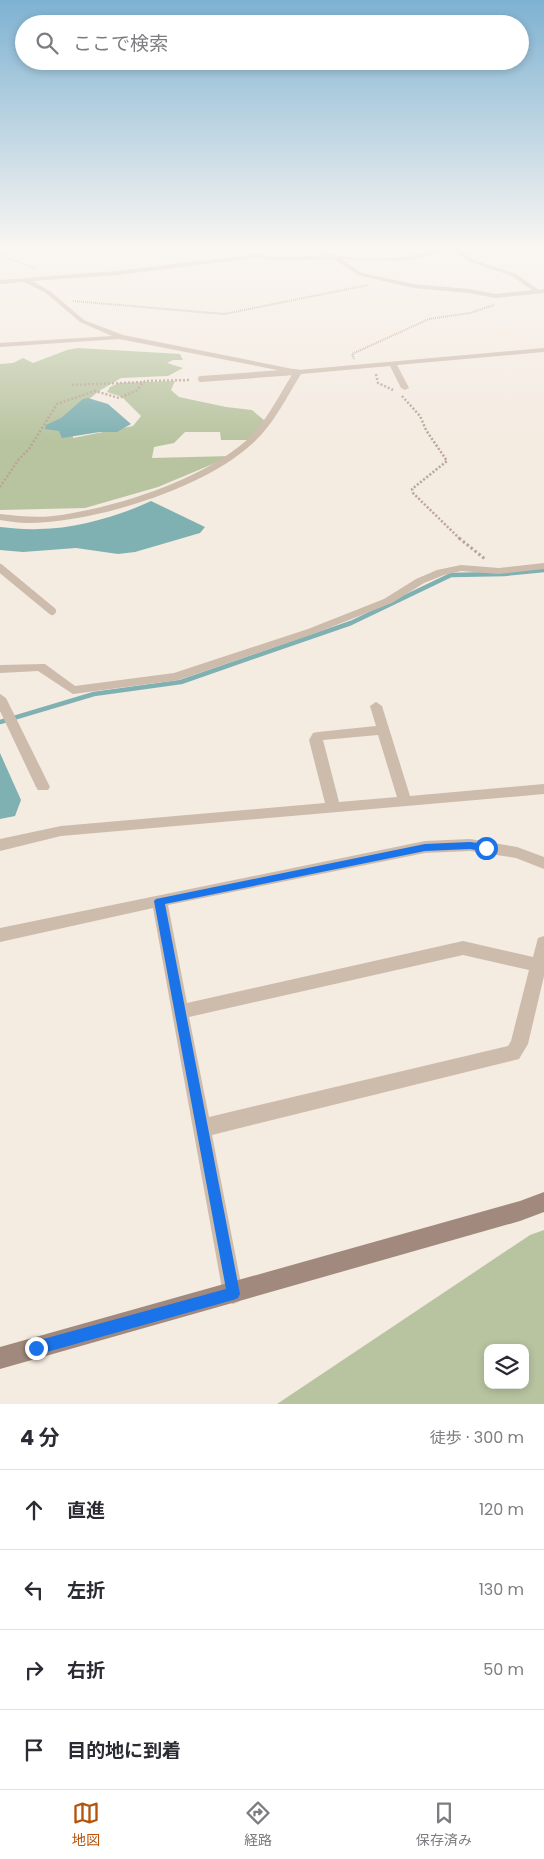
<!DOCTYPE html>
<html lang="ja">
<head>
<meta charset="utf-8">
<style>
	body { margin:0; font-family:Poppins,"Noto Sans JP",sans-serif; background:#f7f7f7; color:#2b2b33 }
	.controls { position:absolute; right:15px; bottom:15px; display:grid; overflow:hidden; border-radius:10px; box-shadow:0 2px 8px #0003 }
	.controls button { width:45px; height:45px; display:grid; place-items:center; padding:0; border:0; border-bottom:1px solid #e1e1e2; background:#fff; color:#2b2b33; font:25px sans-serif }
	.stop { position:absolute; width:15px; height:15px; margin:-11px; border:4px solid #1a73e8; border-radius:50%; background:#fff }
	.stop.end { background:#1a73e8; border-color:#fff; box-shadow:0 1px 5px #0008 }
	.list { margin:0; padding:0; list-style:none }
	h2 { display:flex; justify-content:space-between; align-items:center; height:65px; margin:0; padding:0 20px; font-size:21px }
	h2 small { font-size:16px; font-weight:400; color:#7c7c81 }
	.list li { display:grid; grid-template-columns:32px 1fr auto; gap:15px; align-items:center; box-sizing:border-box; height:80px; padding:0 20px; border-top:1px solid #e1e1e2 }
	.list b { display:block; font-size:19px; white-space:nowrap }
	.list em { font-size:16px; font-style:normal; color:#7c7c81 }
	.icon { flex:none; width:28px; height:28px; fill:none; stroke:currentColor; stroke-width:2; stroke-linecap:round; stroke-linejoin:round }
	.map { position:relative; flex:none; width:544px; height:1404px; overflow:hidden }
	.search { position:absolute; background:#fff; box-shadow:0 2px 8px #0003; left:15px; right:15px; top:15px; height:55px; display:flex; align-items:center; gap:12px; box-sizing:border-box; padding:0 18px; border-radius:28px; color:#7c7c81; font-size:19px }
	.sheet { height:385px; background:#fff }
	nav { display:flex; justify-content:space-around; align-items:center; box-sizing:border-box; height:70px; border-top:1px solid #e1e1e2; background:#fff; font-size:14px; color:#7c7c81 }
	nav a { display:grid; justify-items:center; gap:2px }
	nav .on { color:#b45309 }
	.map>svg:first-child { display:block }
</style>
</head>
<body>
<div class="map">
<svg width="544" height="1404" viewBox="0 0 544 1404">
	<rect width="100%" height="100%" fill="#f4ebe1"/>
	<path fill="#b8c4a0" fill-rule="evenodd" d="M78 348 180 354 183 360H173L167 363 183 368 168 376 121 378 99 391 67 417 73 428V438L133 426 141 416 122 397 107 392 110 387 119 383 175 381 171 390 179 397 226 407 252 410 265 421 248 440H221L220 432H185L174 443 154 447 152 458 232 456 158 487 85 508 0 510V364L13 363 23 358 33 363 67 350Z
		M544 1230V1404H277L530 1235ZM488 1348H525V1385H488Z"/>
	<path fill="#7fb0b2" d="M88 398 108 404 131 424 117 432H100L62 438 59 431 45 429 46 425 61 418 83 399Z
		M151 501 205 527 200 533 135 552 118 554 76 548 23 552 0 550V527C13 528 26 530 39 529 74 529 120 516 151 501Z
		M0 753 21 800 15 816 0 819Z"/>
	<g fill="none" stroke-linecap="round" stroke-linejoin="round">
		<path stroke="#7fb0b2" stroke-width="4.5" d="M0 722 94 694 181 682 351 623 451 575 504 574 544 570"/>
		<path stroke="#b9a596" stroke-width="2" stroke-dasharray="1 1" stroke-linecap="butt" d="M0 255 37 269
			M73 301 224 314 368 285
			M354 359 352 354 429 319 470 313 494 305"/>
		<path stroke="#b9a596" stroke-width="2.5" stroke-dasharray="2 2" stroke-linecap="butt" d="M376 374 378 383 393 390
			M72 385 144 382
			M402 396 420 416 426 430 447 461 412 489 413 493 460 539
			M0 487 19 459 29 449 57 404 95 391 119 398 136 391 145 381 191 380"/>
		<path stroke="#b9a596" stroke-width="3" stroke-dasharray="2.5 2.5" stroke-linecap="butt" d="M459 538 485 559"/>
		<path stroke="#cdbbac" stroke-width="5" d="M278 373 298 372"/>
		<path stroke="#cdbbac" stroke-width="6" d="M201 379 295 372"/>
		<path stroke="#cdbbac" stroke-width="8" d="M0 568 52 611"/>
		<path fill="#cdbbac" fill-rule="evenodd" d="M306 246C317 245 324 252 335 255 349 259 374 258 388 258 416 258 441 246 468 246L460 249 474 260 516 274 539 290 544 289V293L495 298 469 293 413 288 358 275 333 259 280 261 257 258 117 275 32 281 50 291 84 320 123 335 298 370 544 348V352L397 365 409 388 405 390 401 388 390 366 301 374C286 398 274 424 253 443 204 489 93 523 27 523 18 523 9 521 0 520V514C18 516 35 518 53 516 113 509 211 478 253 434 269 416 280 394 293 373L119 339 0 347V343L112 336 80 322 46 293 24 282 0 284V280L117 271 257 254 280 257 325 255ZM454 250 470 262 512 276 532 290 495 294 469 289 413 284 362 273 342 259 406 261Z
			M480 246H513L498 250Z
			M544 563V569L499 574 461 571 444 575 424 583 392 603 316 633 179 680 73 694 38 671 0 673V665L45 664 75 686 174 673 308 629 384 599 416 579 437 570 461 565 499 568Z
			M0 694 6 698 50 787 48 790H38L36 787 0 711Z
			M376 702 382 706 410 796 544 784V794L61 836 0 851V839L61 826 325 803 309 740 313 733 318 732 376 726 370 706ZM378 735 397 797 339 802 323 740Z
			M470 839 517 847 544 857V869L516 858 470 851 425 853 168 905 187 1003 463 941 533 957 538 938 544 936V976L528 1044 519 1059 212 1135 243 1294 240 1301 233 1304 226 1301 223 1294 153 908 0 942V928L425 841ZM463 955 529 970 511 1041 508 1046 209 1117 189 1017Z"/>
		<path fill="#a18a7d" fill-rule="evenodd" d="M544 1192V1212L520 1221 0 1369V1347L520 1201Z"/>
	</g>
	<linearGradient id="sky" x2="0" y2="1"><stop stop-color="#7eb2d2"/><stop offset="0.56" stop-color="#faf6f2"/><stop offset="1" stop-color="#faf6f2" stop-opacity="0"/></linearGradient>
	<rect width="544" height="442" fill="url(#sky)"/>
	<path fill="#1a73e8" d="M470 842 486 844 490 848 486 852 470 849 425 851 165 904 240 1294 238 1298 233 1300 36 1355 31 1353 29 1348 31 1343 36 1341 226 1289 154 901 156 899 425 844Z"/>
</svg>
<div class="controls">
<button><svg class="icon" aria-label="layers" viewBox="0 0 24 24"><path d="M12 4l9 5-9 5-9-5zM3 14l9 5 9-5"/></svg></button>
</div>
<div class="stop" style="left:486px;top:848px"></div>
<div class="stop end" style="left:36px;top:1348px"></div>
<div class="search"><svg class="icon" aria-label="search" viewBox="0 0 24 24"><circle cx="10" cy="10" r="6"/><path d="M15 15l6 6"/></svg>ここで検索</div>
</div>
<section class="sheet">
<h2>4 分<small>徒歩 · 300 m</small></h2>
<ul class="list">
<li><svg class="icon" aria-label="ahead" viewBox="0 0 24 24"><path d="M12 20V5M6 11l6-6 6 6"/></svg><div><b>直進</b></div><em>120 m</em></li>
<li><svg class="icon" aria-label="left" viewBox="0 0 24 24"><path d="M17 20v-9H6M10 6l-5 5 5 5"/></svg><div><b>左折</b></div><em>130 m</em></li>
<li><svg class="icon" aria-label="right" viewBox="0 0 24 24"><path d="M7 20v-9h11M14 6l5 5-5 5"/></svg><div><b>右折</b></div><em>50 m</em></li>
<li><svg class="icon" aria-label="arrive" viewBox="0 0 24 24"><path d="M6 21V4h12l-3 4 3 4H6"/></svg><div><b>目的地に到着</b></div></li>
</ul>
</section>
<nav>
<a class="on"><svg class="icon" aria-label="map" viewBox="0 0 24 24"><path d="M3 6l6-2 6 2 6-2v14l-6 2-6-2-6 2zM9 4v14M15 6v14"/></svg>地図</a>
<a><svg class="icon" aria-label="directions" viewBox="0 0 24 24"><path d="M12 3l9 9-9 9-9-9zM9 14v-3h6M13 9l2 2-2 2"/></svg>経路</a>
<a><svg class="icon" aria-label="saved" viewBox="0 0 24 24"><path d="M7 4h10v16l-5-4-5 4z"/></svg>保存済み</a>
</nav>
</body>
</html>
